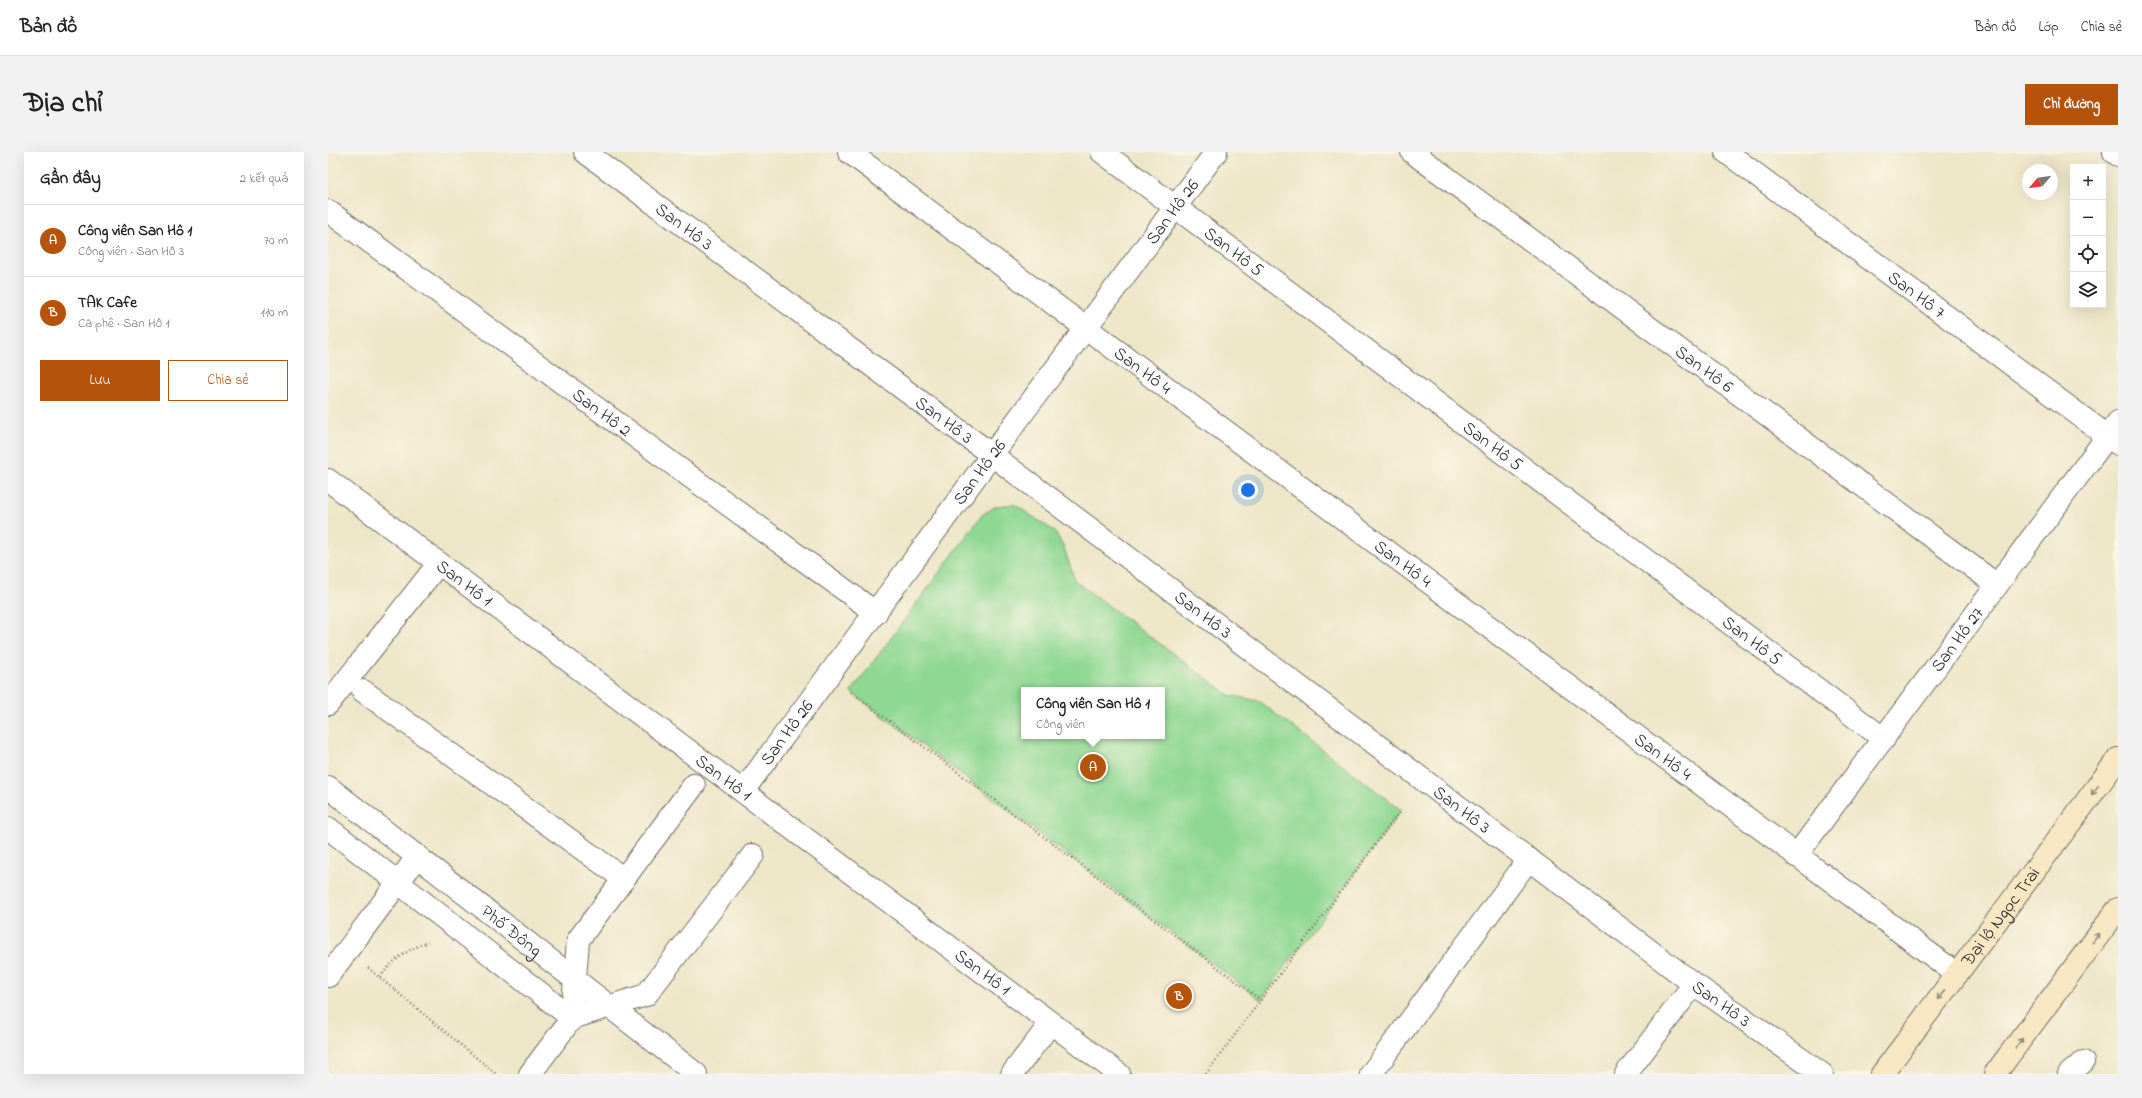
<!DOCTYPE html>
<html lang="vi">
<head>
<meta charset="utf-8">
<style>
	body { margin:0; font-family:"Indie Flower",sans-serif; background:#f2f2f2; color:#222 }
	.controls { position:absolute; right:12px; top:12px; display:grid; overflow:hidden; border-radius:0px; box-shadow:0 4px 16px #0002 }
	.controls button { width:36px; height:36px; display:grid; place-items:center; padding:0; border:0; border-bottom:1px solid #e0e0e0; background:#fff; color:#222; font:20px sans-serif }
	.compass { position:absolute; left:1694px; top:12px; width:36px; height:36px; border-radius:50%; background:#fff; box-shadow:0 4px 16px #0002; rotate:241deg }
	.you { position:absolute; left:920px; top:338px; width:14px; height:14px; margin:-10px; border:3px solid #fff; border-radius:50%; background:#1a73e8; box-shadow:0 0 0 6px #1a73e833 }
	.badge { display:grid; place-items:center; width:26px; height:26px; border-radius:50%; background:#b45309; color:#fff; font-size:13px; font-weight:700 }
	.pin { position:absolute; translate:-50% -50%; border:2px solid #fff; box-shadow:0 1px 4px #0006 }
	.popup { position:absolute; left:693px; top:535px; width:144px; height:52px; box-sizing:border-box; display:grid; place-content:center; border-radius:0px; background:#fff; filter:drop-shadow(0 1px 3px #0005); font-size:13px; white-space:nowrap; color:#767676 }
	.popup b { font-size:15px; color:#222 }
	.popup::after { content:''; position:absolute; left:50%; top:100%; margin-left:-8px; border:8px solid transparent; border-top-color:#fff }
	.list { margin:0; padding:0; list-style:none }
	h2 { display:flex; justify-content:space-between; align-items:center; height:52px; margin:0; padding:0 16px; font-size:17px }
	h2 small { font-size:13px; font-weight:400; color:#767676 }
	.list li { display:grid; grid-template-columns:26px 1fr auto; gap:12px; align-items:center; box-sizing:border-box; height:72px; padding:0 16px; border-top:1px solid #e0e0e0 }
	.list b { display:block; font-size:15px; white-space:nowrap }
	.list p { margin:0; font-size:13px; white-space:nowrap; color:#767676 }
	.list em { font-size:13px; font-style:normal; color:#767676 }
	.actions { display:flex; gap:8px; padding:12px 16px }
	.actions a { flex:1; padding:9px 0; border:1px solid #b45309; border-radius:0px; text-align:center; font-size:14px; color:#b45309 }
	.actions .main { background:#b45309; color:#fff }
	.icon { flex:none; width:22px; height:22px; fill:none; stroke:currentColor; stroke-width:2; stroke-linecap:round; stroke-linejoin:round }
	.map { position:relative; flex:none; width:1790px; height:922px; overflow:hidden; border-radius:0px }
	header { display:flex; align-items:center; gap:24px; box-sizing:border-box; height:56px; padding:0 20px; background:#fff; border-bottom:1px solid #e0e0e0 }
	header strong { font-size:19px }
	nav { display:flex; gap:22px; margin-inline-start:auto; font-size:14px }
	.intro { display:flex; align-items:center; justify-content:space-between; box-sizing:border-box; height:96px; padding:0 24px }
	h1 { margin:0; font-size:28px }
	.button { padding:10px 18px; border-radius:0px; background:#b45309; color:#fff; font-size:14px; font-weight:700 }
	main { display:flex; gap:24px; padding:0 24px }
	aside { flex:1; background:#fff; border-radius:0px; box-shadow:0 4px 16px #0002 }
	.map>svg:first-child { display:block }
</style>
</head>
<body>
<header>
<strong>Bản đồ</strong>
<nav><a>Bản đồ</a><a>Lớp</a><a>Chia sẻ</a></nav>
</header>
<div class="intro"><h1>Địa chỉ</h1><a class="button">Chỉ đường</a></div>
<main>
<aside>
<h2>Gần đây<small>2 kết quả</small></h2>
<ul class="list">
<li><span class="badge">A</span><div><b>Công viên San Hô 1</b><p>Công viên · San Hô 3</p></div><em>70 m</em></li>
<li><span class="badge">B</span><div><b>TAK Cafe</b><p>Cà phê · San Hô 1</p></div><em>110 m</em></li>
</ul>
<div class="actions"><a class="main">Lưu</a><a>Chia sẻ</a></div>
</aside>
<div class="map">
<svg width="1790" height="922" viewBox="0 0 1790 922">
	<rect width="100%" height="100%" fill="#fcf5e5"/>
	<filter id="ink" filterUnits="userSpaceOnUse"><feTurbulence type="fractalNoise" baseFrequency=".025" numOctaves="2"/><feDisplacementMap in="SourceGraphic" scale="8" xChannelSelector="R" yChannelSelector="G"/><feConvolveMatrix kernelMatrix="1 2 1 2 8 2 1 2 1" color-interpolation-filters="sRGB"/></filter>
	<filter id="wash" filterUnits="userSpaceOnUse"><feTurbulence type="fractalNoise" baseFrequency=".012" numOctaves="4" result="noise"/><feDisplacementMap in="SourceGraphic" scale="16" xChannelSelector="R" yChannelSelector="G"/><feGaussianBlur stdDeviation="0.9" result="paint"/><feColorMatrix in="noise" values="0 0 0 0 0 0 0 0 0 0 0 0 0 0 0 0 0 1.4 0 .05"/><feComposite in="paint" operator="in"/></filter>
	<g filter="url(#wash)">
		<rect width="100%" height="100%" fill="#eee6c8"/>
		<path fill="#8fd893" stroke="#5d825f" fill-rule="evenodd" d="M686 352 726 379 736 396 747 429 901 543 931 549 1073 658 933 848 523 540 654 363 668 354ZM696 538H834V584H696Z"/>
	</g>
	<g filter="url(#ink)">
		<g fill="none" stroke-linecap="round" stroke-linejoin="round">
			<g stroke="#6f6c62" stroke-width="24">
				<g id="street">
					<path id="s1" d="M257 0 664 303 1366 832 1494 922"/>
					<path id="s2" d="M521 0 1629 822"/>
					<path id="s3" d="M774 0 1556 587"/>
					<path id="s4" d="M1084 0 1669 433"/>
					<path id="s5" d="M1398 0 1790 292"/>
					<path d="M1786 0 1790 3"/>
					<path id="s6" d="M0 59 548 461"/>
					<path id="s7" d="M0 328 791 922"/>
					<path d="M35 539 296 727"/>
					<path d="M0 552 111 411"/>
					<path d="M366 633 250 788 244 866 318 843 425 703"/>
					<path id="s8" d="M0 635 368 922"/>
					<path id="s9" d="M415 639 888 0"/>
					<path d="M0 676 244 866 202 922"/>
					<path id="s10" d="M1468 704 1790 270"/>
					<path d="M0 824 90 704"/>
					<path d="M684 922 723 871"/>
					<path d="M1043 922 1201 707"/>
					<path d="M1298 922 1366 832"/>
					<path d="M1741 922 1755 910"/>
				</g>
			</g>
			<g stroke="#6f6c62" stroke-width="24">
				<g id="secondary">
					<path id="s11" d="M1554 922 1790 607"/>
					<path d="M1667 922 1790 757"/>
				</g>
			</g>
			<path stroke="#6f6c62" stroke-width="2.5" stroke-dasharray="1 3" stroke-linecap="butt" d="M523 540 933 848
				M40 816 168 922
				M52 825C66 807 79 798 100 790
				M878 922 1073 658"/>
			<use href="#street" stroke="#fff" stroke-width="22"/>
			<use href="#secondary" stroke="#f8e7c3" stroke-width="22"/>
		</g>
		<defs><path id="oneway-shaft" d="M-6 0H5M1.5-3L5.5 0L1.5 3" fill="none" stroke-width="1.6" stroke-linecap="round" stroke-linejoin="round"/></defs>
		<g stroke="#928977">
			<use href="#oneway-shaft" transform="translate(1767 638) rotate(127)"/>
			<use href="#oneway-shaft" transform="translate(1768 786) rotate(-53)"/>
			<use href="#oneway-shaft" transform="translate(1613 843) rotate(127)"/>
			<use href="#oneway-shaft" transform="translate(1691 891) rotate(-53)"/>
		</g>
	</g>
	<g text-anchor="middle" stroke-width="3" stroke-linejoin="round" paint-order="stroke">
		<g font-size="18" fill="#2b2b2b" stroke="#fcf5e5">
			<text dy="6" stroke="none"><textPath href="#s9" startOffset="721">San Hô 26</textPath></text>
			<text dy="6" stroke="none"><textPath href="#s1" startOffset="124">San Hô 3</textPath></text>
			<text dy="6" stroke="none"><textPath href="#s3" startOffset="165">San Hô 5</textPath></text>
			<text dy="6" stroke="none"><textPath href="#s5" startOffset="238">San Hô 7</textPath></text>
			<text dy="6" stroke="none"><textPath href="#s4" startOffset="364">San Hô 6</textPath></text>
			<text dy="6" stroke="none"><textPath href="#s2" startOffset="366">San Hô 4</textPath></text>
			<text dy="6" stroke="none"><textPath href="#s6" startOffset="340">San Hô 2</textPath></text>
			<text dy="6" stroke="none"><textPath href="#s1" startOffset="448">San Hô 3</textPath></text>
			<text dy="6" stroke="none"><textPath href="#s3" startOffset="489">San Hô 5</textPath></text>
			<text dy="6" stroke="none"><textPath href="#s9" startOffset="397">San Hô 26</textPath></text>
			<text dy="6" stroke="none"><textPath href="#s2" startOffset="690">San Hô 4</textPath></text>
			<text dy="6" stroke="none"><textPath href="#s7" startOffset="171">San Hô 1</textPath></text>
			<text dy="6" stroke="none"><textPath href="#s1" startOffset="772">San Hô 3</textPath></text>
			<text dy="6" stroke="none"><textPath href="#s10" startOffset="270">San Hô 27</textPath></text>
			<text dy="6" stroke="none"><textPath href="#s3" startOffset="813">San Hô 5</textPath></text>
			<text dy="6" stroke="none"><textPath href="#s9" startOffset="73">San Hô 26</textPath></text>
			<text dy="6" stroke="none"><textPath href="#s2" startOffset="1014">San Hô 4</textPath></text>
			<text dy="6" stroke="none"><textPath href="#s7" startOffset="495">San Hô 1</textPath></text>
			<text dy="6" stroke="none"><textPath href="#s1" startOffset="1096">San Hô 3</textPath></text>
			<text dy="6" stroke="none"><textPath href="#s11" startOffset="197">Đại lộ Ngọc Trai</textPath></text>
			<text dy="6" stroke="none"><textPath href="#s8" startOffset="233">Phố Đông</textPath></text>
			<text dy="6" stroke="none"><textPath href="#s7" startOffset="819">San Hô 1</textPath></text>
			<text dy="6" stroke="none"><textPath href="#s1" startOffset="1420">San Hô 3</textPath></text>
		</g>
	</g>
</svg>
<div class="controls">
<button>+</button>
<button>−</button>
<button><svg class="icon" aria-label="locate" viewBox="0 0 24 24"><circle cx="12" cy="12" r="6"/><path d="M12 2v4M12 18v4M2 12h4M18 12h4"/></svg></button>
<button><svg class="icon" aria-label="layers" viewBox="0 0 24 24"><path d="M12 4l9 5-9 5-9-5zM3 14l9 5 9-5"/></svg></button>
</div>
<svg class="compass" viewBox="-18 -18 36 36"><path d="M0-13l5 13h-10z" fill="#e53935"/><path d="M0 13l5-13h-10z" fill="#767676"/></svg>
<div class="you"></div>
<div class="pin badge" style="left:765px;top:615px">A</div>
<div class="popup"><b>Công viên San Hô 1</b>Công viên</div>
<div class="pin badge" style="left:851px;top:844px">B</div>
</div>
</main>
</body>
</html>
